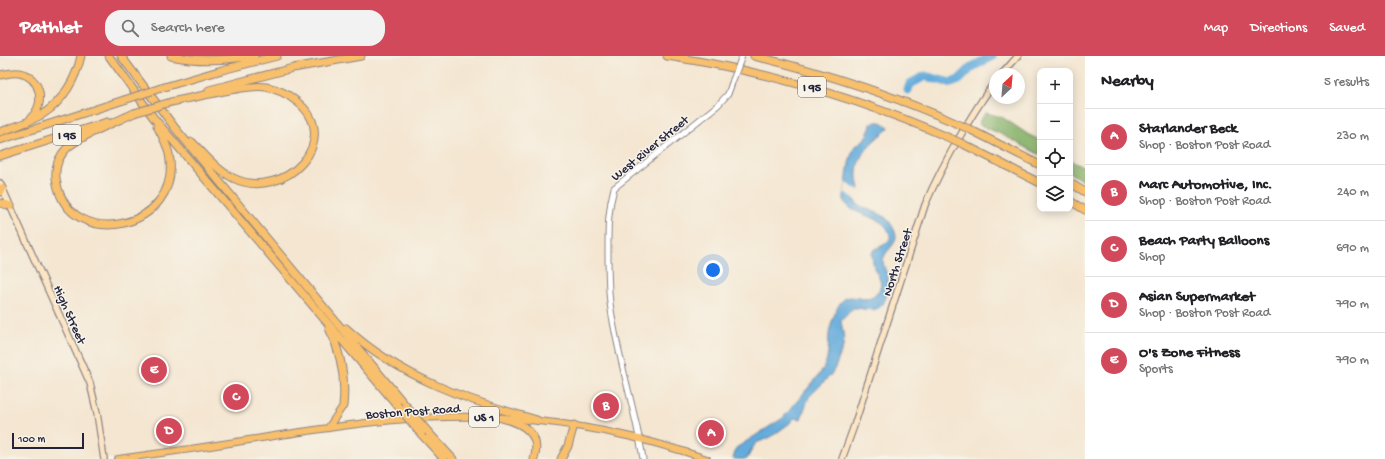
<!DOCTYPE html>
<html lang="en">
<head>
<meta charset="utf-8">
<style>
	body { margin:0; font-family:"Gochi Hand",sans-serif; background:#f2f2f2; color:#202124 }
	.controls { position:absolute; right:12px; top:12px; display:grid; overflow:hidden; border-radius:8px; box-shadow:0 2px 10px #0003 }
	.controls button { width:36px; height:36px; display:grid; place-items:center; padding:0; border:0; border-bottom:1px solid #e0e0e0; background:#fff; color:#202124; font:20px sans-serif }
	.compass { position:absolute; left:989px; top:12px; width:36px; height:36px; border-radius:50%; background:#fff; box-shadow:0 2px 10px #0003; rotate:26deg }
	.scale { position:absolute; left:12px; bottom:10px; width:72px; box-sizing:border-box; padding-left:4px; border:2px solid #22223b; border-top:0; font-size:11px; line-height:14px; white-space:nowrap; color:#22223b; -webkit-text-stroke:3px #f7f3e8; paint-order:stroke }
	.you { position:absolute; left:713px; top:214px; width:14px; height:14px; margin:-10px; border:3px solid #fff; border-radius:50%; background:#1a73e8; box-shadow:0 0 0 6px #1a73e833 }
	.badge { display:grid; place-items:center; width:26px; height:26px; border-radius:50%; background:#d1495b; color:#fff; font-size:13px; font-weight:700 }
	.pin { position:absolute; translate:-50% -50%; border:2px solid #fff; box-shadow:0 1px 4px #0006 }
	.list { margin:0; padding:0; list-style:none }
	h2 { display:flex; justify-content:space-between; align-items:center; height:52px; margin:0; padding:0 16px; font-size:17px }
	h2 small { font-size:13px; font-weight:400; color:#757577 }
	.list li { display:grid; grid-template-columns:26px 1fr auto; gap:12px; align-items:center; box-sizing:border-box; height:56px; padding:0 16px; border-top:1px solid #e0e0e0 }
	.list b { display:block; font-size:15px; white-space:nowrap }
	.list p { margin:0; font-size:13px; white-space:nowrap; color:#757577 }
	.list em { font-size:13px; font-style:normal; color:#757577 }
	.icon { flex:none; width:22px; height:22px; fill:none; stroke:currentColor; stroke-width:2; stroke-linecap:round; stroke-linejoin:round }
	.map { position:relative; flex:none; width:1085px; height:403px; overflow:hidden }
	header { display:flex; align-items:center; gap:24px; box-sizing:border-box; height:56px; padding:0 20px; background:#d1495b; color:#fff }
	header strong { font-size:19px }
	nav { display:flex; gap:22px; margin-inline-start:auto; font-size:14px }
	.search { width:280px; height:36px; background:#f2f2f2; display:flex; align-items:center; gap:10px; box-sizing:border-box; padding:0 14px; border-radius:16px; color:#757577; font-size:15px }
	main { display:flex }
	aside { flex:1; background:#fff }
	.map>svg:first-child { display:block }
</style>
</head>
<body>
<header>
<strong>Pathlet</strong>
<div class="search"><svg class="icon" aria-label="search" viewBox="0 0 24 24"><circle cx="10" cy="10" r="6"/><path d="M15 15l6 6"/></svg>Search here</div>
<nav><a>Map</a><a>Directions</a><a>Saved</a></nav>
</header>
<main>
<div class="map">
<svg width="1085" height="403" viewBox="0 0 1085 403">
	<rect width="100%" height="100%" fill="#f7f3e8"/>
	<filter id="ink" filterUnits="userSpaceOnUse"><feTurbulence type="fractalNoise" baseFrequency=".025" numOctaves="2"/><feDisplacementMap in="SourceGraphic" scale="8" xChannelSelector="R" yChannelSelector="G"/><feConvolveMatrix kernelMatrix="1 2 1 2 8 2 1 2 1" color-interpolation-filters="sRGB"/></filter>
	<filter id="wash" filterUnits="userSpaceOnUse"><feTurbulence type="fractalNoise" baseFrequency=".012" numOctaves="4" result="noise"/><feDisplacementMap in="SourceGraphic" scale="16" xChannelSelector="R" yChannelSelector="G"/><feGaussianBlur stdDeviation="0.9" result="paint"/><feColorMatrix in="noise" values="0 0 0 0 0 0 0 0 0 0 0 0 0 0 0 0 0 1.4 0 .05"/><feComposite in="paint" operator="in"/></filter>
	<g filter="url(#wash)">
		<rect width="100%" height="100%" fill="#f4e6d1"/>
		<path fill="#85b067" stroke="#546951" d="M986 57 1002 61 1029 79 1040 84V99L1003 79 978 68 982 61Z
			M1070 104 1079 109 1085 110V126L1070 117Z"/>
		<path fill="#64abdb" stroke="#43668b" d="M876 66H881L889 71 888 73C868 89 851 103 859 132L853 142C858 155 879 153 888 164 891 168 896 175 896 181 895 191 884 195 883 205 883 211 887 216 888 222 889 230 887 243 882 249 874 258 862 251 853 252L841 265 844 282 843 291 835 312 830 320 809 341 804 354 801 363 794 362 790 367 771 381 756 387 752 393 747 403H733L736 392 783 362 819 319C823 313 826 308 827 302 829 294 828 286 829 278 830 270 836 252 841 246 852 232 870 255 880 232 883 226 876 217 874 212 873 207 872 202 872 197 876 190 885 191 889 184 891 182 890 178 889 176 882 157 848 161 844 143 843 139 845 133 846 128 848 115 848 102 856 90 859 87 863 85 865 82 868 78 870 72 871 68Z"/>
		<path fill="#f4e6d1" d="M846 127 859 135 854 142 844 136Z"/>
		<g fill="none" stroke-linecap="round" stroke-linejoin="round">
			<path stroke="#64abdb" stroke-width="9" d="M908 34 910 28 925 20 951 27 959 24 972 11 992 0"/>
		</g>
	</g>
	<g filter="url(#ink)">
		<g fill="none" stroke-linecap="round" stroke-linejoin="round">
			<g stroke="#8b8486" stroke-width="7">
				<path id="tertiary" d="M643 403C635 351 617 300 610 247 608 229 608 211 608 193 608 170 608 154 614 132L718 49 728 38 733 24"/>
			</g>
			<g stroke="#8b8486" stroke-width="8">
				<path id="secondary" d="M1002 18 1018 0
					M0 127 90 327 97 357 104 403
					M842 403 854 370 925 149C936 123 949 99 963 75 973 58 983 41 995 26"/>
			</g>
			<g stroke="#8b8486" stroke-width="8">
				<path id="primary" d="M328 372 343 350
					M118 403C172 396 226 388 280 379 335 371 392 362 448 361 537 359 623 374 707 403"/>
			</g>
			<g stroke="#8b8486" stroke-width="9">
				<path id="motorway" d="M109 0 153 61 397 349
					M121 0 175 72 406 350
					M171 0C200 6 224 4 254 0
					M667 0C766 15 861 43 952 83
					M754 0C825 17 893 39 960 69
					M0 19C6 18 13 16 19 17 41 21 46 47 31 62
					M161 32 222 14 277 0
					M209 34 293 12 361 0
					M171 46C189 42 206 39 224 35 238 33 252 29 266 31 277 33 288 38 296 45 346 82 284 147 233 122 217 114 204 98 192 86
					M134 57C116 66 81 79 67 92 57 102 54 115 57 128 71 197 184 173 169 98 167 88 162 79 157 70
					M971 74 1040 109
					M0 76C14 71 30 66 43 58 63 45 76 23 81 0
					M0 84 124 44
					M963 88 1040 127
					M0 100 107 66
					M1070 127 1085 136
					M0 136 2 132
					M1070 145 1085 154
					M0 147 11 150
					M329 272C341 297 346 322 343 350
					M346 272C399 321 469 345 537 364
					M502 362C523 367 542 378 534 403
					M429 377 453 403
					M421 378 444 403
					M561 403 568 390 574 369"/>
			</g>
			<use href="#tertiary" stroke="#fff" stroke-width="5"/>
			<use href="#secondary" stroke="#fce5c4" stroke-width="5.5"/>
			<use href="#primary" stroke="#f8bf6c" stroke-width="6"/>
			<use href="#motorway" stroke="#f8bf6c" stroke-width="7"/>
			<g stroke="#8b8486" stroke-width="7" stroke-linecap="butt">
				<path id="tertiary-bridge" d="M733 24 742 0"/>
			</g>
			<g stroke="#8b8486" stroke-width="9" stroke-linecap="butt">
				<path id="motorway-bridge" d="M124 44 161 32
					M134 57 171 46
					M960 69 971 74
					M952 83 963 88
					M397 349 421 378
					M406 350 429 377"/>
			</g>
			<use href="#tertiary-bridge" stroke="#fff" stroke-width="5"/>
			<use href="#motorway-bridge" stroke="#f8bf6c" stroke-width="7"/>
		</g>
	</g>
	<g text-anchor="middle" stroke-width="3" stroke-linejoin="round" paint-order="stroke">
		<g fill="#f7f3e8" stroke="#62616f" stroke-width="1">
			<rect x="798" y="21" width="28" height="20" rx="3"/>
			<rect x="53" y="69" width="28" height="20" rx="3"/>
			<rect x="469" y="351" width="30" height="20" rx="3"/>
		</g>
		<g font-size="12" font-weight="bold" fill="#22223b">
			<text x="812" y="35">I 95</text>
			<text x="67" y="83">I 95</text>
			<text x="484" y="365">US 1</text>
		</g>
		<g font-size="13" fill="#22223b" stroke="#f7f3e8">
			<text transform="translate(649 91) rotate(-39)" y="5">West River Street</text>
			<text transform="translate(896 206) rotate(-72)" y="5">North Street</text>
			<text transform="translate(71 258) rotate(66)" y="5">High Street</text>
			<text transform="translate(413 354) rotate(-4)" y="5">Boston Post Road</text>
		</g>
	</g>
</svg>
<div class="controls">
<button>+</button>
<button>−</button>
<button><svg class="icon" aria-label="locate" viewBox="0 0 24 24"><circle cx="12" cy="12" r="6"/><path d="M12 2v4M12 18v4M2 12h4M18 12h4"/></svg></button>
<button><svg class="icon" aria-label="layers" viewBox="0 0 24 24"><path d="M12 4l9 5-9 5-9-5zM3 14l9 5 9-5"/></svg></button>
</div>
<svg class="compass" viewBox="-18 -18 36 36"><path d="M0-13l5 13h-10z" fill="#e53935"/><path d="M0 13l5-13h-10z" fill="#757577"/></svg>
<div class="scale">100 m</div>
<div class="you"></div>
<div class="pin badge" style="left:711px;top:377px">A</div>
<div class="pin badge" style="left:606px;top:350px">B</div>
<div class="pin badge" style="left:236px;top:341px">C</div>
<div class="pin badge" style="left:169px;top:375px">D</div>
<div class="pin badge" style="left:154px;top:314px">E</div>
</div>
<aside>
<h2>Nearby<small>5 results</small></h2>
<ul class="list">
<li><span class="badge">A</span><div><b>Starlander Beck</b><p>Shop · Boston Post Road</p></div><em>230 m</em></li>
<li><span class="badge">B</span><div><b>Marc Automotive, Inc.</b><p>Shop · Boston Post Road</p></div><em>240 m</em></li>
<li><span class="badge">C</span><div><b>Beach Party Balloons</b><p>Shop</p></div><em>690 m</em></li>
<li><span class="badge">D</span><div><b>Asian Supermarket</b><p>Shop · Boston Post Road</p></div><em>790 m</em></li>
<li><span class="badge">E</span><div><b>O's Zone Fitness</b><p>Sports</p></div><em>790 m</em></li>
</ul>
</aside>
</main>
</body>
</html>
